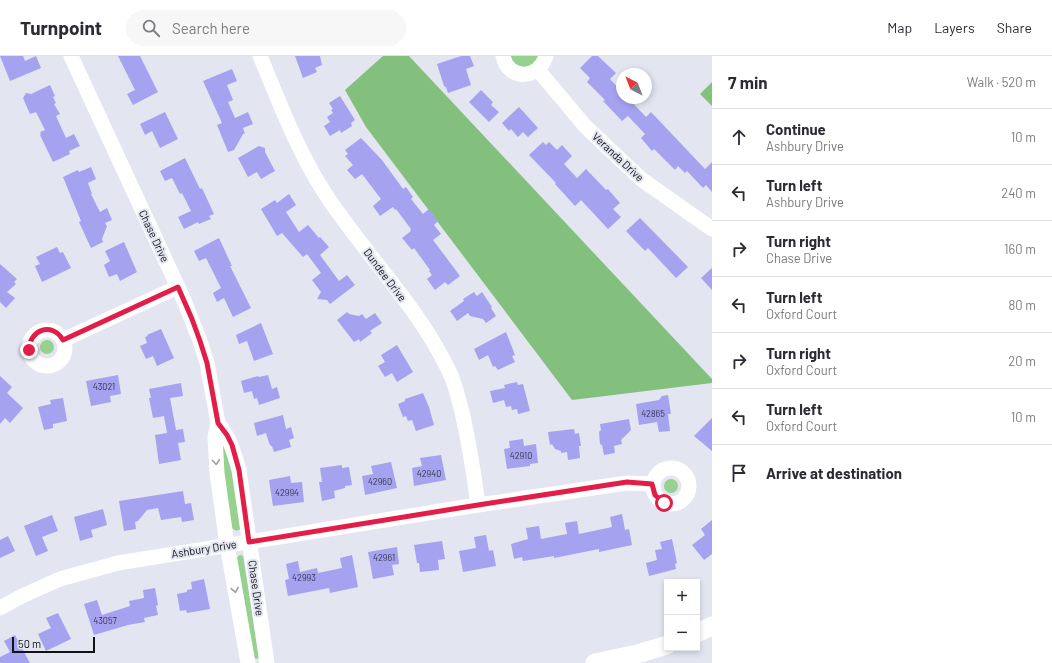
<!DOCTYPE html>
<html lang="en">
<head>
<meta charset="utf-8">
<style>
	body { margin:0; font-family:Barlow,sans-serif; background:#f7f7f7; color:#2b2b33 }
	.controls { position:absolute; right:12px; bottom:12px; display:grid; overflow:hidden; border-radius:0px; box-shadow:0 2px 6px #0003 }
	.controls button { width:36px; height:36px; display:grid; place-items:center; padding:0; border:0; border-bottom:1px solid #e1e1e2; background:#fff; color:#2b2b33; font:20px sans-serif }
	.compass { position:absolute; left:616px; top:12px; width:36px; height:36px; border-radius:50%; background:#fff; box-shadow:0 2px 6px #0003; rotate:318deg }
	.scale { position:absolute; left:12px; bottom:10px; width:83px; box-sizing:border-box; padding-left:4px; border:2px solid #111216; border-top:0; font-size:11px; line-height:14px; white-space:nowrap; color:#111216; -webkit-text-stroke:3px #e3e5f0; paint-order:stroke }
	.stop { position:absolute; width:12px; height:12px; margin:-9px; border:3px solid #e11d48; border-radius:50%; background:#fff }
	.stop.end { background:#e11d48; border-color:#fff; box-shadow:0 1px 4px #0008 }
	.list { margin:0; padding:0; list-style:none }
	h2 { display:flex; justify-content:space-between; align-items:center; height:52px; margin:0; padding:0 16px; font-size:17px }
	h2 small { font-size:13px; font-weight:400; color:#7c7c81 }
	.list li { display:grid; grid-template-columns:26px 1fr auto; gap:12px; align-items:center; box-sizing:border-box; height:56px; padding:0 16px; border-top:1px solid #e1e1e2 }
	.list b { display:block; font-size:15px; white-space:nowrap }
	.list p { margin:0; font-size:13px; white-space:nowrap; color:#7c7c81 }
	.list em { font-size:13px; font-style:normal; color:#7c7c81 }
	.icon { flex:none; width:22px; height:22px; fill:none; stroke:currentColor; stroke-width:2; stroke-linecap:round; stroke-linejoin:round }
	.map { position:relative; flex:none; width:712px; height:607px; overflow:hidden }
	header { display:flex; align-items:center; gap:24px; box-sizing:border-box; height:56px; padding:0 20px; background:#fff; border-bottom:1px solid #e1e1e2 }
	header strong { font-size:19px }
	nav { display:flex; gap:22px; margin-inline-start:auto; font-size:14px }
	.search { width:280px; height:36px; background:#f7f7f7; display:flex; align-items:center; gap:10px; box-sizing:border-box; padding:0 14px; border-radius:22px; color:#7c7c81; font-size:15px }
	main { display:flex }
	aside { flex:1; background:#fff }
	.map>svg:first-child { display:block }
</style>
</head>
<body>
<header>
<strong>Turnpoint</strong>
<div class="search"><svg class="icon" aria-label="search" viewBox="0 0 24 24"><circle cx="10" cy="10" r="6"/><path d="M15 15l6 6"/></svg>Search here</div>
<nav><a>Map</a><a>Layers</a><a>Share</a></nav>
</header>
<main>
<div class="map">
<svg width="712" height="607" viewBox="0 0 712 607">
	<rect width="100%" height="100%" fill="#e3e5f0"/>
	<path fill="#96d190" d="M510 0H539L531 10C521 12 514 10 510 0Z
		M40 291a7 7 0 1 1 14 0a7 7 0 1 1-14 0Z
		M222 386 233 413 241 473C237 475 235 475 232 472L223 414Z
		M664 430a7 7 0 1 1 14 0a7 7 0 1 1-14 0Z
		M240 499 243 500 259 601 257 603 254 602 237 501Z"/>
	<path fill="#83bf7d" d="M383 0H409L712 323V327L572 344 366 71 345 34Z
		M712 26V50L700 38Z"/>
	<path fill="#a5a2ef" d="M0 0H23L25 5 36 0 41 12 10 25Z
		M118 0H140L158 36 133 49 127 38 135 34Z
		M295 0H320L322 9 315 12 317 16 303 22Z
		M461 0H470L474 10 466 13 471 29 448 37 446 31 444 30 437 8Z
		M592 0H598L616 17 610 23 622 36V42H628L646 61 651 56 705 113 712 106V136L706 129 703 132 687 115 685 117 678 110 675 114 654 93 652 95 641 82 645 78 628 60 622 65 603 45 605 44 587 26 590 22 580 12Z
		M232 13 237 25 227 29 233 44 228 46 235 62 248 56 253 68 243 72 245 77 243 78 234 94 228 96 217 69 222 67 203 25Z
		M50 29 55 40 53 41 56 47 54 48 60 58 56 60 66 82 74 78 80 90 69 95 70 98 53 106 40 79 41 78 40 76 45 74 36 56 30 58 23 42 26 37 31 38Z
		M481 34 493 46 491 49 499 56 489 66 469 46Z
		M340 40 355 64 351 67 352 70 341 77 340 74 330 80 324 70 330 66 327 61 333 57 331 54 333 53 329 47Z
		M519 51 538 72 528 81 523 76 518 81 511 73 509 75 502 67Z
		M165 56 178 83 160 92 152 75 145 79 140 68Z
		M361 82 382 104 403 133 406 131 413 141 411 143 423 158 429 153 438 165 434 169 441 178 433 184 460 220 448 229 445 226 435 234 427 223 432 219 429 215 430 214 414 192 412 194 402 182 411 175 410 174 411 173 396 153 395 154 393 151 380 160 373 150 381 143 362 118 355 123 347 114 353 109 345 100 348 98 345 94Z
		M543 86 546 89 549 86 557 94 562 89 572 100 564 108 577 122 586 113 606 134 608 133 620 147 613 153 621 161 608 173 581 144 575 150 555 128 556 127 529 99Z
		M259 90 265 92V96L275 115 261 123 257 116 248 121 238 102Z
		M185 102 200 133 202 132 214 158 209 160 211 163 199 168 198 166 184 173 178 161 191 155 182 137 180 138 172 122 165 125 160 115Z
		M91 111 96 123 88 127 92 138H91L100 156 107 152 112 164 105 167 107 170 102 183 103 186 91 192 79 166 81 165 63 121 78 114 79 116Z
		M289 138 296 149 286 156 299 176 308 169 319 182 320 181 329 191 320 199 339 225 347 219 355 229 330 248 327 244 317 243 321 236 312 224 321 217 307 198 303 201 282 177 277 180 261 153 275 144 277 147Z
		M640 162 688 211 676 222 648 192 645 195 626 175Z
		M219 182 232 210H230L251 252 233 261 224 242 217 246 213 237 221 232 206 202 199 205 194 195Z
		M124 186 137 216 120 225 117 218 109 221 104 209 110 205 105 195Z
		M57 191 60 197 63 196 71 212 42 226 35 210 40 208 36 201Z
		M0 208 17 223 14 226 16 228 7 236 15 242 6 252 0 246Z
		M712 212V234L701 222Z
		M474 236 477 240 482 236 492 251 491 252 496 260 486 267 483 263 470 260 468 257 457 265 450 255 464 245 463 243Z
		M347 256 349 258 359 260 362 258 366 263 375 257 382 267 370 275 372 277 360 286 359 283 354 286 337 264Z
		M261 267 273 298 254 305 247 285 239 288 236 279Z
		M161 273 174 302 157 310 153 300 146 303 140 290 147 287 145 281 148 280 147 279Z
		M506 276 515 299 512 300 515 306 498 314 495 310 493 311 488 299 479 304 474 293Z
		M397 289 413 316 397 326 392 317 385 321 378 310 385 306 381 299Z
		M118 319 121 338 110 340 111 346 91 350 86 325Z
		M268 319 272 333 277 331 280 342 259 349 257 342 254 343 252 335 244 337 241 325 258 320 259 321Z
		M0 320 12 331 7 337 23 352 10 367 5 362 0 368Z
		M517 326 518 329 523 328 530 355 518 358 517 353 512 354 511 350 506 351 504 344 493 347 490 335 505 332 504 329Z
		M181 327 183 340 170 342 176 374 183 373 185 386 178 387 181 404 159 408 155 379 167 377 164 360 153 362 149 342H151L149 333Z
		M423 337 429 351 434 369 416 375 412 364 408 365 406 360 403 361 398 348 405 345V343Z
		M668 339 671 358H668L670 375 659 376 657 366 639 369 636 348 659 344 662 340Z
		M63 342 67 365 53 368V372L44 374 38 351 51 348 50 344Z
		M283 359 286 373 291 371 294 382 289 384 291 391 274 396 272 390H271L269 387 266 377 257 380 254 367Z
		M712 362V395L694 380Z
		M629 363 631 374 621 384 622 388 614 390 615 397 604 399 602 389 600 388 599 376 601 374 600 368Z
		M574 373 575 378 579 377 581 390H579L580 402 568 404 567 396 561 397V395L555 393 552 388 550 389 548 376Z
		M523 383 524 390 536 388 538 407 530 408V410L507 413 504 393 510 392 509 385Z
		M441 399 446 424 414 430 412 412 422 410 420 402Z
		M391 406 397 432 365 439 362 420 373 418 371 410Z
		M342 409V412L349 411 352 429 345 430V432L334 435 335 442 322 445 319 426H322L320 412Z
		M290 420 291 427 302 426 304 446 273 450 269 424Z
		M183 435 185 448 191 447 194 464 182 466 181 461 161 464 158 452 147 454 138 465 135 466 136 473 124 475 119 445Z
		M103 453 107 469 91 474 93 481 80 485 74 461Z
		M622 458 625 474 629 473 632 489 599 496V493L554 502V500L523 505 522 501 514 503 511 488 528 483 526 472 539 470 541 483 567 478 565 467 577 465 579 478 612 471 610 461Z
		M52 459 58 475 42 481 48 495 36 500 24 470Z
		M712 464V498L704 504 692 489 705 479 701 473Z
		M486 479 489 495 493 494 496 510 463 516 459 495 476 492 474 481Z
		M8 480 15 495 0 502V484Z
		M672 483 677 507 675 508 676 513 649 520 646 507 657 504 655 494 662 493 660 486Z
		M442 485 445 503 438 504 439 514 420 516 419 507H417L414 489Z
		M397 491 399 508 392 509 394 519 373 523 368 496Z
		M352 499 358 531 330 537 329 532 288 540 285 524 289 523 286 508 298 505 300 516 317 512 318 517 342 512 340 502Z
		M204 523 210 553 187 557 186 554 180 555 177 538 187 536V534L192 533 191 526Z
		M155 532 158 549 156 550 158 559 144 562 145 566 128 569 94 579 84 548 97 544 102 559 130 550 129 545 144 542 143 534Z
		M58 557 71 583 46 595 38 578 51 572 46 562Z
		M15 579 30 607H0V601L10 596 4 585Z"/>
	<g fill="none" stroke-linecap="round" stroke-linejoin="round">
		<path stroke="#fff" stroke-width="15" d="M71 0 183 242 200 285 207 307 218 367 215 381 217 417 227 489 248 607
			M260 0C280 48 298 96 326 139 365 198 417 249 448 313 455 326 458 342 462 356 469 387 474 418 478 449
			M503 0C508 25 539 24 546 0
			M538 14 585 70 641 123 712 173
			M29 292a18 18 0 1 1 36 0a18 18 0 1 1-36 0Z
			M63 284 178 231
			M218 367C231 384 233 394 239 414L267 607
			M653 430a18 18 0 1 1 36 0a18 18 0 1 1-36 0Z
			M0 552 22 540 60 523 118 507 465 451 627 427 652 428"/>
		<path stroke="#fff" stroke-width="19" d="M697 577 712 570
			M595 607 637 598 667 589"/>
	</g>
	<defs><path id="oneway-chevron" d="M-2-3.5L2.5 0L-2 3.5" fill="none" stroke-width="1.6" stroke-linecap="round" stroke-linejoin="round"/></defs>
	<g stroke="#a0a0a2">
		<use href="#oneway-chevron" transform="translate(216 406) rotate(86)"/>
		<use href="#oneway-chevron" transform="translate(235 534) rotate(80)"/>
	</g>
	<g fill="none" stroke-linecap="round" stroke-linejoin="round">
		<path stroke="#e11d48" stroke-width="5" d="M29 294C29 274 52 265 63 284L178 231 192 263 200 285 207 307 218 367 227 379 232 389 239 414 249 486 478 449 627 426 652 428 655 439 664 447"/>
	</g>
	<g text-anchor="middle" stroke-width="4" stroke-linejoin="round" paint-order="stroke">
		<g font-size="9" fill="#36364c">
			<text x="104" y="334">43021</text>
			<text x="653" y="361">42865</text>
			<text x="521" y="403">42910</text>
			<text x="429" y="421">42940</text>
			<text x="380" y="429">42960</text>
			<text x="287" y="440">42994</text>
			<text x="384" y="505">42961</text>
			<text x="304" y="525">42993</text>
			<text x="105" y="568">43057</text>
		</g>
		<g font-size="11" fill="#111216" stroke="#e3e5f0">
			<text transform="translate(618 101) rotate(43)" y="4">Veranda Drive</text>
			<text transform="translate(154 180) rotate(65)" y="4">Chase Drive</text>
			<text transform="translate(385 219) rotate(53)" y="4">Dundee Drive</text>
			<text transform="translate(204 493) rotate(-9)" y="4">Ashbury Drive</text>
			<text transform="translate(256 532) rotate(82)" y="4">Chase Drive</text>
		</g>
	</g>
</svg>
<div class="controls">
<button>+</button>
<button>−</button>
</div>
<svg class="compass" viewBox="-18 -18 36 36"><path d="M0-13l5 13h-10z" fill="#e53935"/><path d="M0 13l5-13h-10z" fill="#7c7c81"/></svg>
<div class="scale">50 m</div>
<div class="stop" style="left:664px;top:447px"></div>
<div class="stop end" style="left:29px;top:294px"></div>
</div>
<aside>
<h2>7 min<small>Walk · 520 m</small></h2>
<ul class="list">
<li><svg class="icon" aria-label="ahead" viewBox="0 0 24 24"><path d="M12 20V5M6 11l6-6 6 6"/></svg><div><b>Continue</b><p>Ashbury Drive</p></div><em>10 m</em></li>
<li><svg class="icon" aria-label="left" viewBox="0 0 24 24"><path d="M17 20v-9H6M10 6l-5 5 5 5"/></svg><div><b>Turn left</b><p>Ashbury Drive</p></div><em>240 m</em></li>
<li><svg class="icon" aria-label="right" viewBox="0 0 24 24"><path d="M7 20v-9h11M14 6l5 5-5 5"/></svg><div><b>Turn right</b><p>Chase Drive</p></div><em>160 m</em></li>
<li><svg class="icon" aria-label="left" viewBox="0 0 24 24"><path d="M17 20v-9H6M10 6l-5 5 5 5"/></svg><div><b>Turn left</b><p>Oxford Court</p></div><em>80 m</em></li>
<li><svg class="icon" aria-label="right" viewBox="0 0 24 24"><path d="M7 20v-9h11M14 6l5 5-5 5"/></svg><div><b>Turn right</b><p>Oxford Court</p></div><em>20 m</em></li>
<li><svg class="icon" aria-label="left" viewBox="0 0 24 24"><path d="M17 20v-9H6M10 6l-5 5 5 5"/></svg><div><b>Turn left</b><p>Oxford Court</p></div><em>10 m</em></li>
<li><svg class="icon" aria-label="arrive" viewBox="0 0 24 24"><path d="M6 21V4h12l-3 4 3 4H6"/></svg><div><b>Arrive at destination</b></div></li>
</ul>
</aside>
</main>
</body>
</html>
